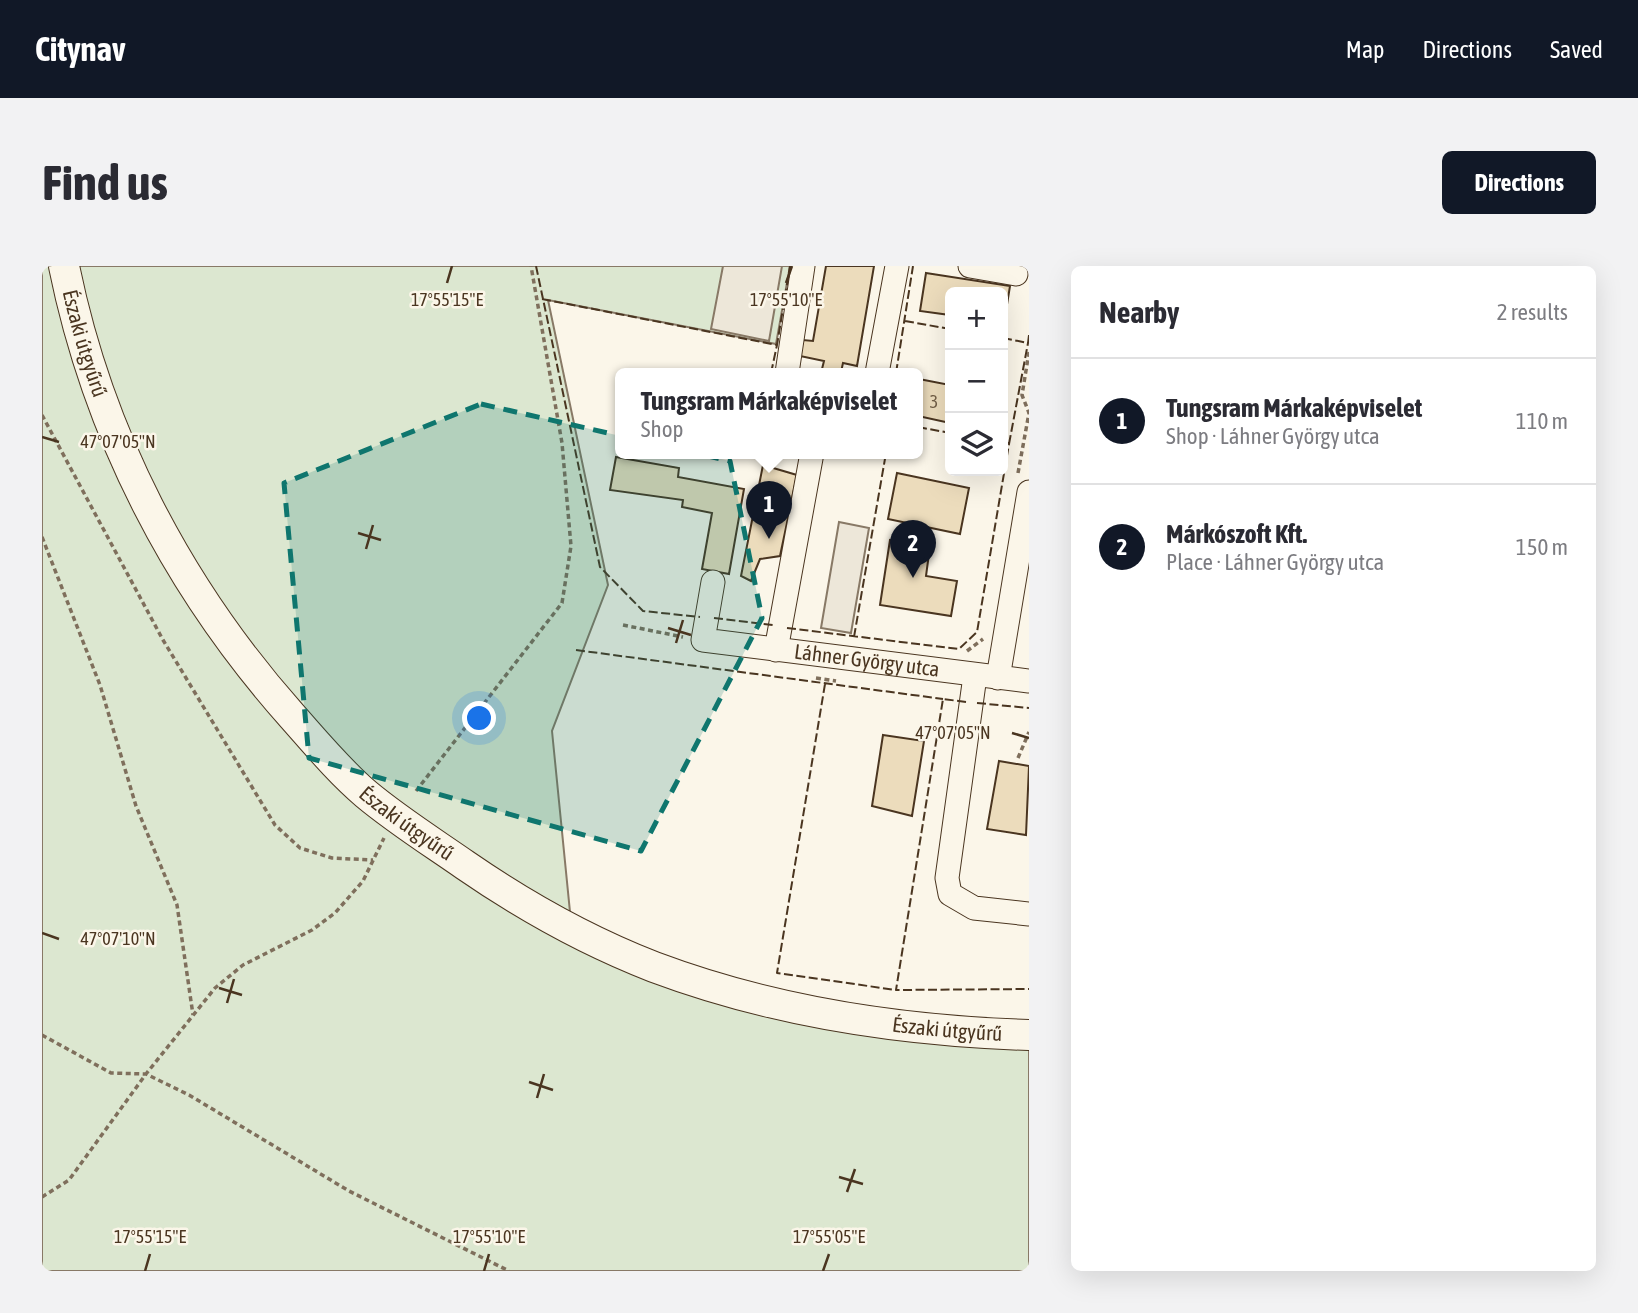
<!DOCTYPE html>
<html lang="en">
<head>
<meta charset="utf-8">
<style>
	body { margin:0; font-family:"Asap Condensed",sans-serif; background:#f2f2f3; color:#2b2b33 }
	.controls { position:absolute; right:21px; top:21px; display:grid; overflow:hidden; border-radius:10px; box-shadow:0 7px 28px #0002 }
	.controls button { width:63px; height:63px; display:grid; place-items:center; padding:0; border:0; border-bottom:2px solid #e1e1e2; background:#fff; color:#2b2b33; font:35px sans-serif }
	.you { position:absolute; left:438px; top:453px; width:24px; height:24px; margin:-18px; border:5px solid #fff; border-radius:50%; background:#1a73e8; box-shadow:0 0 0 10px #1a73e833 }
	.badge { display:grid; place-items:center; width:46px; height:46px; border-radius:50%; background:#111827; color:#fff; font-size:23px; font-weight:700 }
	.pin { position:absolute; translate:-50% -58px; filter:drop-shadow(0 2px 4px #0008) }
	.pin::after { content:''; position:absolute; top:37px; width:24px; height:21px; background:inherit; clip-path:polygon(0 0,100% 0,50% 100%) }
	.popup { position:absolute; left:573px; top:102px; width:308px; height:91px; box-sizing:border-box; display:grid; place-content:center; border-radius:10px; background:#fff; filter:drop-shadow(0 2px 5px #0005); font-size:23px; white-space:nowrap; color:#7c7c81 }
	.popup b { font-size:26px; color:#2b2b33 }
	.popup::after { content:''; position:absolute; left:50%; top:100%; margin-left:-14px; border:14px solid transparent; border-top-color:#fff }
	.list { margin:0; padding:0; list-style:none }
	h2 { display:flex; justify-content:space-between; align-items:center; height:91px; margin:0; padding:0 28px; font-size:30px }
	h2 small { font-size:23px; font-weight:400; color:#7c7c81 }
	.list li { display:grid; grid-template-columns:46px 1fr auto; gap:21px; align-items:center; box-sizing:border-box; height:126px; padding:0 28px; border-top:2px solid #e1e1e2 }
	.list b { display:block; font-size:26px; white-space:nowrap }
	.list p { margin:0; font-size:23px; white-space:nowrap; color:#7c7c81 }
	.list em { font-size:23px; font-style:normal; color:#7c7c81 }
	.icon { flex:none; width:38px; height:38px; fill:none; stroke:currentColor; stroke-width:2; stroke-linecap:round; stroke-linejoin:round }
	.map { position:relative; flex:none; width:987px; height:1005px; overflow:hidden; border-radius:10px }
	header { display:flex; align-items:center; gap:42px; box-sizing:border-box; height:98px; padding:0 35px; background:#111827; color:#fff }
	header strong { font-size:33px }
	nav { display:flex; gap:38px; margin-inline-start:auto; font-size:24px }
	.intro { display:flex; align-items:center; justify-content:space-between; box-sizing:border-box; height:168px; padding:0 42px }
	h1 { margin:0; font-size:49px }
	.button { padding:18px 32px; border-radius:10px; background:#111827; color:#fff; font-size:24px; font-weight:700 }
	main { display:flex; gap:42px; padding:0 42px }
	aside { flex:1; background:#fff; border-radius:10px; box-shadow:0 7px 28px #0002 }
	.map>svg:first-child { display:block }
</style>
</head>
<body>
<header>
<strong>Citynav</strong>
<nav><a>Map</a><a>Directions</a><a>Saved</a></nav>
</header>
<div class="intro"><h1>Find us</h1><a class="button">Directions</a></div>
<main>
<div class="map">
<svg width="987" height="1005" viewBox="0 0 987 1005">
	<rect width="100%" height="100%" fill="#fbf6e9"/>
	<path fill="#dce7d0" stroke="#887966" stroke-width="2" d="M0 0H748L734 78 506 34 566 319 510 465 529 656 681 721 987 767V1005H0Z"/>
	<path fill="#ede7d9" stroke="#887966" stroke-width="2" d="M681 0H740L727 75 669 63Z
		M797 256 827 262 809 367 779 362Z"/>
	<path fill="#ecdcbc" stroke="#4a3520" stroke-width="2" d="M784 0H832L815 100 801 97 799 106 780 103 782 95 758 90 761 74 771 75Z
		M884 7 968 20 962 57 961 26H908V49L878 45Z
		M877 113 908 119V157L876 150Z
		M574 191 637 202 636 211 702 223 687 308 660 303 670 247 640 241 641 234 568 224Z
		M721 199 755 209 738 290 718 293 709 315 699 310Z
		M855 207 927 222 918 268 846 253Z
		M848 274 888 280 884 310 915 315 909 350 838 339Z
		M841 469 882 475 870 550 830 540Z
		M957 495 987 500 984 569 945 563Z"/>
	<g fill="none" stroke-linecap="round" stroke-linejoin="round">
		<g stroke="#4a3520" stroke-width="25">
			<g id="minor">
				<path d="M928 0 974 8"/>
				<path d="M745 107 761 0"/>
				<path d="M835 107 855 0"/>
				<path id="s1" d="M671 316 661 374 987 415"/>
				<path d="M734 384 770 187"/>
				<path d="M933 410 905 612 908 628 932 642 987 648"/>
				<path d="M956 412 987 226"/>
			</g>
		</g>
		<g stroke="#4a3520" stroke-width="32">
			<g id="major">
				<path id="s2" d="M22 0C56 168 136 322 250 450 274 477 297 505 324 528 355 554 390 576 423 599 481 639 545 675 612 701 732 746 859 765 987 769"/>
			</g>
		</g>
		<path stroke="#7f6f5c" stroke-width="3.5" stroke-dasharray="5 3.5" stroke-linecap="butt" d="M0 149 121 374 233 559 258 582 290 592 331 594
			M976 207 987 147 980 129 987 86
			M0 271 58 419 94 540 135 639 151 749
			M581 359 641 371
			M925 385 941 373
			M774 412 794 415
			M976 492 987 466
			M374 525 520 337 529 280 520 177 489 0
			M0 769 69 807 104 808 147 829 307 925 467 1005
			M0 931 27 914 104 808 173 722 201 699 270 664 293 647 321 615 342 572"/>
		<use href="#minor" stroke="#fbf6e9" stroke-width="23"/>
		<use href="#major" stroke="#fbf6e9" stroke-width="30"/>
		<path stroke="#4a3520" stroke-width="2" stroke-dasharray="9 3.5" stroke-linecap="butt" d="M494 0 558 301 601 345 658 351
			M500 33 735 79 748 0
			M863 55 908 63
			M961 72 986 77 987 69
			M729 107 735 79
			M854 107 871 0
			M876 161 908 167
			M967 178 986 77
			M672 352 731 359
			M745 362 917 383 935 366 967 178 961 176
			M812 371 844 187
			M534 384 901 433
			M783 418 735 707 854 724
			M924 436 901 433 854 724 987 723
			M935 437 987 442"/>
	</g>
	<path fill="#0f766e" fill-opacity="0.2" stroke="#0f766e" stroke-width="5" stroke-dasharray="14 9" stroke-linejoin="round" d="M439 138 688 195 720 352 599 585 267 492 242 217Z"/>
	<path fill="none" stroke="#4a3520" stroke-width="2.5" d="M405 17 410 0M744 17 750 0M0 171 17 176M316 267 339 274M324 283 331 259M626 362 649 369M634 377 641 354M970 467 987 472M0 667 17 673M177 722 200 729M185 737 192 713M487 816 511 824M495 832 502 808M797 911 821 918M805 926 813 903M103 1005 108 988M442 1005 447 988M781 1005 787 988"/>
	<g text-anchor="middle" stroke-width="5" stroke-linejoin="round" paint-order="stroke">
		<g font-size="18" fill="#725f47">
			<text x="892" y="142">3</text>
		</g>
		<g font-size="21" fill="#4a3520" stroke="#fbf6e9">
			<text dy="7" stroke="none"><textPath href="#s2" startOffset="80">Északi útgyűrű</textPath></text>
			<text dy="7" stroke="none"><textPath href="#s1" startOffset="224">Láhner György utca</textPath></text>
			<text dy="7" stroke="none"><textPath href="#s2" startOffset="668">Északi útgyűrű</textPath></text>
			<text dy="7" stroke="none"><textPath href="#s2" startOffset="1256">Északi útgyűrű</textPath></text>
		</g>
	</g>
	<g font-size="18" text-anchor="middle" fill="#4a3520" stroke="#fbf6e9" stroke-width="5" stroke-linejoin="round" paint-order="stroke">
		<text x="405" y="40">17°55'15"E</text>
		<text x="744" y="40">17°55'10"E</text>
		<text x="76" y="182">47°07'05"N</text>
		<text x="911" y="473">47°07'05"N</text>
		<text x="76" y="679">47°07'10"N</text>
		<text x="108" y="977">17°55'15"E</text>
		<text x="447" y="977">17°55'10"E</text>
		<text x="787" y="977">17°55'05"E</text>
	</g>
</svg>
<div class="controls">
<button>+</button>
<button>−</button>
<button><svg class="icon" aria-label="layers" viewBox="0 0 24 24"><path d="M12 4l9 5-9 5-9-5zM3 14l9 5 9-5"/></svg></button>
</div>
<div class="you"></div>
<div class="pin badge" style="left:727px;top:273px">1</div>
<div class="popup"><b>Tungsram Márkaképviselet</b>Shop</div>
<div class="pin badge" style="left:871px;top:312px">2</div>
</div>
<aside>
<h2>Nearby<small>2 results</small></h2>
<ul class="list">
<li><span class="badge">1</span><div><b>Tungsram Márkaképviselet</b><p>Shop · Láhner György utca</p></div><em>110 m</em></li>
<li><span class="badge">2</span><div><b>Márkószoft Kft.</b><p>Place · Láhner György utca</p></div><em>150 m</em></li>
</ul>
</aside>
</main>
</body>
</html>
